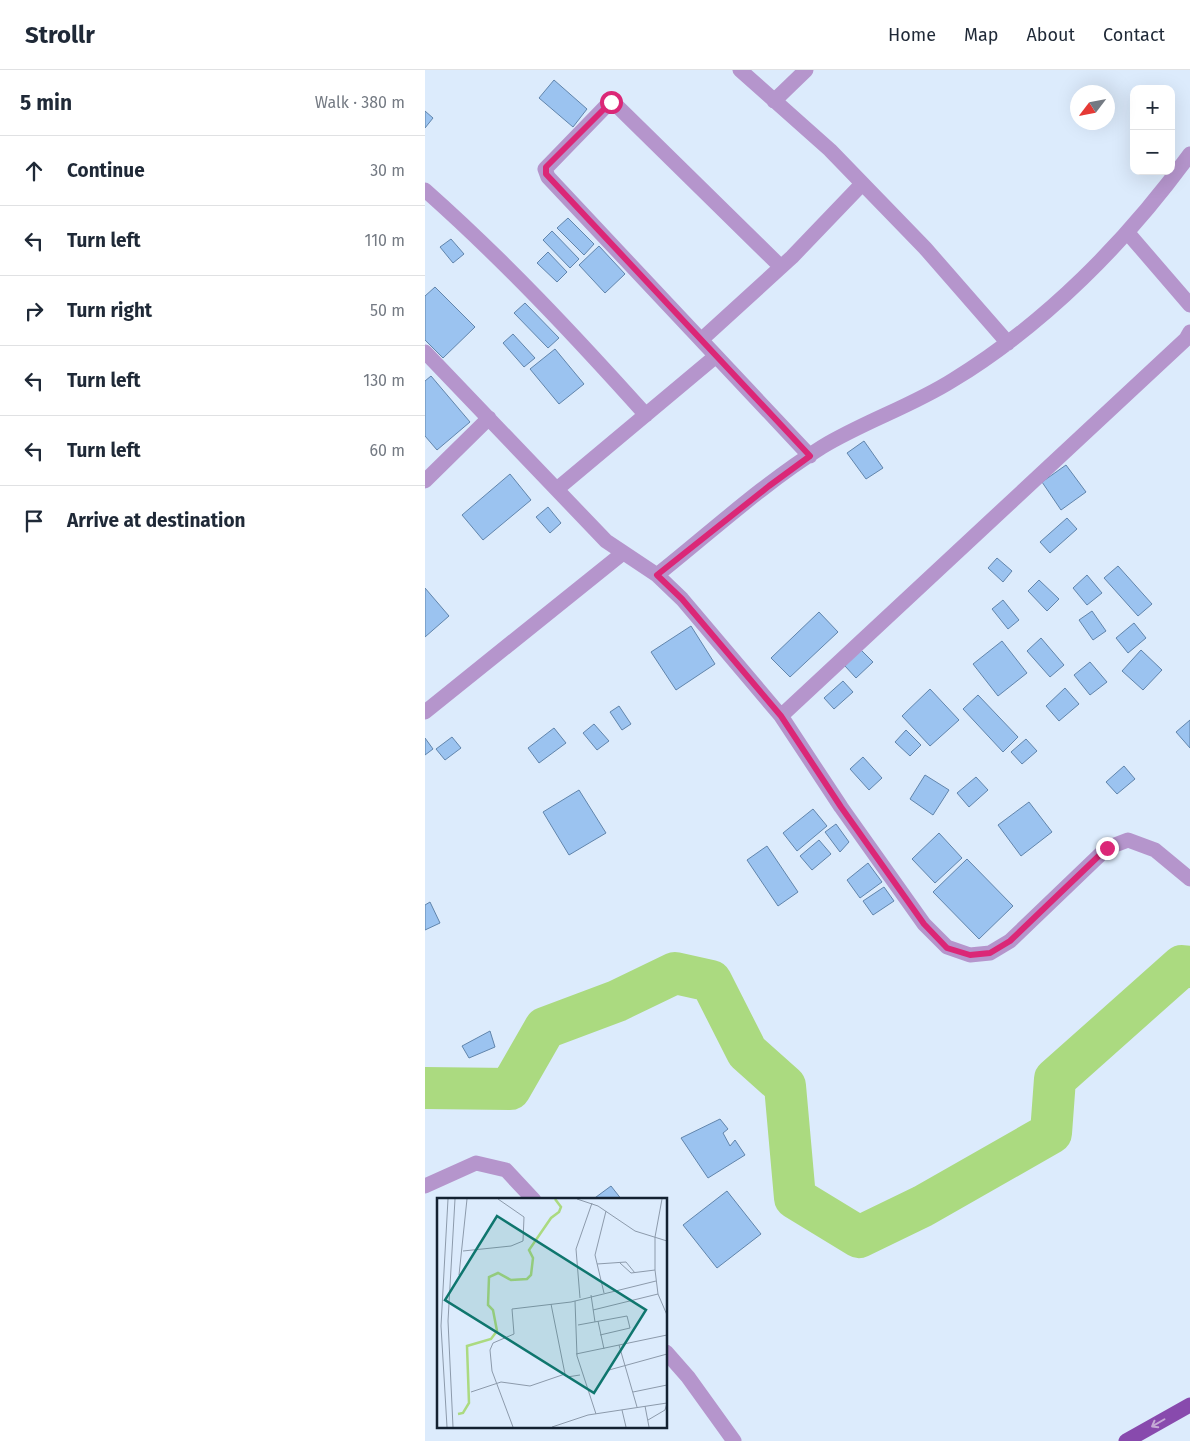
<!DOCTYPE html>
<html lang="en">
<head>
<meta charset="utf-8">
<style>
	body { margin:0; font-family:"Fira Sans",sans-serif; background:#f2f2f3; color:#1f2937 }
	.controls { position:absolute; right:15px; top:15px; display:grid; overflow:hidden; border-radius:10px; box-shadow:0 5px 20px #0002 }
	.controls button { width:45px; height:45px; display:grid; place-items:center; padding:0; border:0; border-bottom:1px solid #e0e1e3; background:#fff; color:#1f2937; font:25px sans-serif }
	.compass { position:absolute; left:645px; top:15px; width:45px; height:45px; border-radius:50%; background:#fff; box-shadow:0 5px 20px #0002; rotate:238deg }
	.stop { position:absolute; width:15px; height:15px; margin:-11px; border:4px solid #db2777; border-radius:50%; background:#fff }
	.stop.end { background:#db2777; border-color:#fff; box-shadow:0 1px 5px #0008 }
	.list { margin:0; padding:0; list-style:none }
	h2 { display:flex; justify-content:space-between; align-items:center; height:65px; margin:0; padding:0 20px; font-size:21px }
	h2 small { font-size:16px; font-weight:400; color:#747a83 }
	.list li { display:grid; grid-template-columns:32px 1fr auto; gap:15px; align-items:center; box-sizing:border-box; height:70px; padding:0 20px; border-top:1px solid #e0e1e3 }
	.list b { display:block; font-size:19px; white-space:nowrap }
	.list em { font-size:16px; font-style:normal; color:#747a83 }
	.icon { flex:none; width:28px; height:28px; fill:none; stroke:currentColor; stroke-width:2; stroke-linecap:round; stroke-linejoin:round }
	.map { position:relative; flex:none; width:765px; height:1371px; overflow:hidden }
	header { display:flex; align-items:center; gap:30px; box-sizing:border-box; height:70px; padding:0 25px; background:#fff; border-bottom:1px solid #e0e1e3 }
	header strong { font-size:24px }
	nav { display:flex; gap:28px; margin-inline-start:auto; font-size:18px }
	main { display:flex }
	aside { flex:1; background:#fff }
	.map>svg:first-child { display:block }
</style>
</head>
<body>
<header>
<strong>Strollr</strong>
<nav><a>Home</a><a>Map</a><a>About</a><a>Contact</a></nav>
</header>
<main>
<aside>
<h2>5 min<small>Walk · 380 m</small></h2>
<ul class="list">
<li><svg class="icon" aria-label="ahead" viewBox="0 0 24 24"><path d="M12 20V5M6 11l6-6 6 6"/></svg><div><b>Continue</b></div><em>30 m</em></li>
<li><svg class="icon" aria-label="left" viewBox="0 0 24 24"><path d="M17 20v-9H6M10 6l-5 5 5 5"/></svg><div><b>Turn left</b></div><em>110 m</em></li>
<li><svg class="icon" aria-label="right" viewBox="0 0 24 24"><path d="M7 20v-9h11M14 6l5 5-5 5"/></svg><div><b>Turn right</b></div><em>50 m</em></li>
<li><svg class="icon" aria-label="left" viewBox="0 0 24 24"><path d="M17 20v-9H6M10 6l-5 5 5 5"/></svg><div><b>Turn left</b></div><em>130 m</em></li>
<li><svg class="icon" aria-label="left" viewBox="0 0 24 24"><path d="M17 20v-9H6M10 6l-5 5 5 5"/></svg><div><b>Turn left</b></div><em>60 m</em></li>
<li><svg class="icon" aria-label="arrive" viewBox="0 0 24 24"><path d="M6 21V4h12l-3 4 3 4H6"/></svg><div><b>Arrive at destination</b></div></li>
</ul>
</aside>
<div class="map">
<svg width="765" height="1371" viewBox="0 0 765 1371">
	<rect width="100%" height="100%" fill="#dcebfc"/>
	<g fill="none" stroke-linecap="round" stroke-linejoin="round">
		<path stroke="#abda80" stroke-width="42" d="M0 1018 85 1019 120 958 192 931 250 903 286 911 322 982 360 1016 370 1128 434 1167 498 1136 626 1063 630 1009 757 896 765 897"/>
	</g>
	<path fill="#9bc3f0" stroke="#6185ac" d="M129 10 162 39 148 57 114 28Z
		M0 41 8 48 0 58Z
		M143 148 169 174 159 185 132 158Z
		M127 161 154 189 145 198 118 170Z
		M26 169 39 184 28 193 15 177Z
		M174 176 200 204 180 223 154 195Z
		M123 182 142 202 132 212 112 193Z
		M10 217 50 257 18 288 0 270V226Z
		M100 233 134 268 123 278 89 243Z
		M88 264 110 288 99 297 78 273Z
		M130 279 159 314 134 334 105 299Z
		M6 306 45 352 12 380 0 366V311Z
		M439 371 458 398 441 409 422 383Z
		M641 395 661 422 636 440 617 412Z
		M85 404 106 430 58 470 37 445Z
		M123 437 136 453 125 463 111 447Z
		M642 448 652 459 625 483 615 472Z
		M572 488 587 501 578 512 563 498Z
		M693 496 727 534 713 546 679 508Z
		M662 505 677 523 662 535 648 518Z
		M614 510 634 529 622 541 603 521Z
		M0 518 24 546 0 567Z
		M578 530 594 550 583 559 567 539Z
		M667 541 681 561 668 570 654 550Z
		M394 542 413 562 365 607 346 588Z
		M709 553 721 568 703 583 691 568Z
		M266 556 290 594 251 620 226 582Z
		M616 568 639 595 625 607 602 581Z
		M577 571 602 603 573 626 548 594Z
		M436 580 448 592 431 608 420 596Z
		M716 580 737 600 718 620 697 601Z
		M665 592 682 612 665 625 649 605Z
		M418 611 428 622 409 639 399 628Z
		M640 618 654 634 634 651 621 636Z
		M505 619 534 650 505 676 477 646Z
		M553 625 593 667 578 682 538 639Z
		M194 636 206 654 197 660 185 642Z
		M765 650V678L751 662Z
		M169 654 184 671 172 680 158 663Z
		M129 658 141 673 114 693 103 678Z
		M481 660 496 675 485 686 470 672Z
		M27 667 36 678 20 690 11 679Z
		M0 668 8 679 0 685Z
		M601 669 612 681 597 694 586 682Z
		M438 687 457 708 444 720 425 699Z
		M699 696 710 709 692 724 681 712Z
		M500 705 524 720 508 745 485 729Z
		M551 707 563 720 544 737 532 723Z
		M154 720 181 763 144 785 118 742Z
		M604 732 627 762 596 786 573 755Z
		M388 739 402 756 372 781 358 763Z
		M411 754 424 772 415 782 400 762Z
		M514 763 537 788 510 813 487 789Z
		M394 770 406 784 387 800 375 786Z
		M342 776 373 822 353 836 322 790Z
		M542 789 588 836 554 869 508 822Z
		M443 793 457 812 435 828 422 810Z
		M459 817 469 831 448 845 438 831Z
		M5 832 15 853 0 860V835Z
		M65 961 70 977 44 988 37 976Z
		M295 1049 303 1059 298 1063 305 1076 310 1070 320 1085 283 1108 256 1068Z
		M186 1116 197 1130H167Z
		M302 1121 336 1164 292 1198 258 1155Z"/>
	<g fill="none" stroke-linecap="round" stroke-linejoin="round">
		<path stroke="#b595cc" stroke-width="15" d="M315 0 405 80 500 178 583 273
			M349 31 381 0
			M0 120C79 190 150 266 221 345
			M702 162 765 235
			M356 197 188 32 184 33 120 99 123 107 385 386
			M276 270 367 187 437 114
			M0 282 181 471 232 505 257 529 356 646 416 737 499 854 522 877 545 885 565 883 585 871 682 778 703 770 730 780 765 809
			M0 411 64 348
			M132 419 291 286
			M232 505C286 462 338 414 397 377 438 352 487 336 528 310 620 254 702 171 765 84
			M0 642 198 483
			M356 646 761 269 765 262
			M0 1116 51 1093 81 1100 109 1130
			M241 1282 263 1307 309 1371"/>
		<path stroke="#884aad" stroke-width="15" d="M701 1371 765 1335"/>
	</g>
	<defs><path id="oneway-shaft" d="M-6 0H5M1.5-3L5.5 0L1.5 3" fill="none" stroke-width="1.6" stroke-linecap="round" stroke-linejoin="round" transform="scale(1.25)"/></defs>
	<use stroke="#c4a9d5" href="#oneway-shaft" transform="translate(733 1353) rotate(150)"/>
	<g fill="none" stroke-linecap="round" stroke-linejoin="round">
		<path stroke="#db2777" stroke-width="6" d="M186 32 121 97V104L385 386 344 416 232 505 257 529 356 646 416 737 499 854 522 878 545 885 565 883 585 871 682 778"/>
	</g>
	<g transform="translate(12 1128)">
		<rect width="230" height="230" fill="#dcebfc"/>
		<path fill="none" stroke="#abda80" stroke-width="2.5" d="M21 216 26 215 32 205 30 148 54 141 60 133 56 112 51 107 52 79 61 75 74 82 90 81 94 77 96 60 92 52 114 20 122 14 124 9 118 1"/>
		<path fill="none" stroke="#8c9aab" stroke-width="1" d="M140 1 161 8 198 33 230 43M225 1 218 39V72L221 96 230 117M26 53 74 48 86 43 87 19 61 1M183 65 194 75 218 72M160 66 189 64 198 75M22 77 30 1M167 95 158 57 169 13M154 97 158 124M143 100 139 51 155 5M138 103 140 158 159 216M114 106 128 176M156 112 221 96M161 123 167 151M141 127 190 118 193 130 163 137M182 147 200 209M139 156 230 137M172 172 230 156M34 194 64 184 93 188 128 176 130 179 143 177M196 194 230 187M208 208 212 229M185 212 189 229M211 222 228 212 230 205M10 229 4 128 11 1M16 229 11 123 18 1M76 229 55 173 53 152 56 145 77 136 75 111 134 104 219 83M115 229 151 217 230 205"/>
		<path fill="#0f766e" fill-opacity="0.15" stroke="#0f766e" stroke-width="2.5" d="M60 18 209 112 157 195 8 102Z"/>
		<rect width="230" height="230" fill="none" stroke="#132131" stroke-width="2.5"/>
	</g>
</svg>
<div class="controls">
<button>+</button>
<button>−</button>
</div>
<svg class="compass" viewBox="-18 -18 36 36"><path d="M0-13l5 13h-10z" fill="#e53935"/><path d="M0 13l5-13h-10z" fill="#747a83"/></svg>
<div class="stop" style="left:186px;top:32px"></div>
<div class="stop end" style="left:682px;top:778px"></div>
</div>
</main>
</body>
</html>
